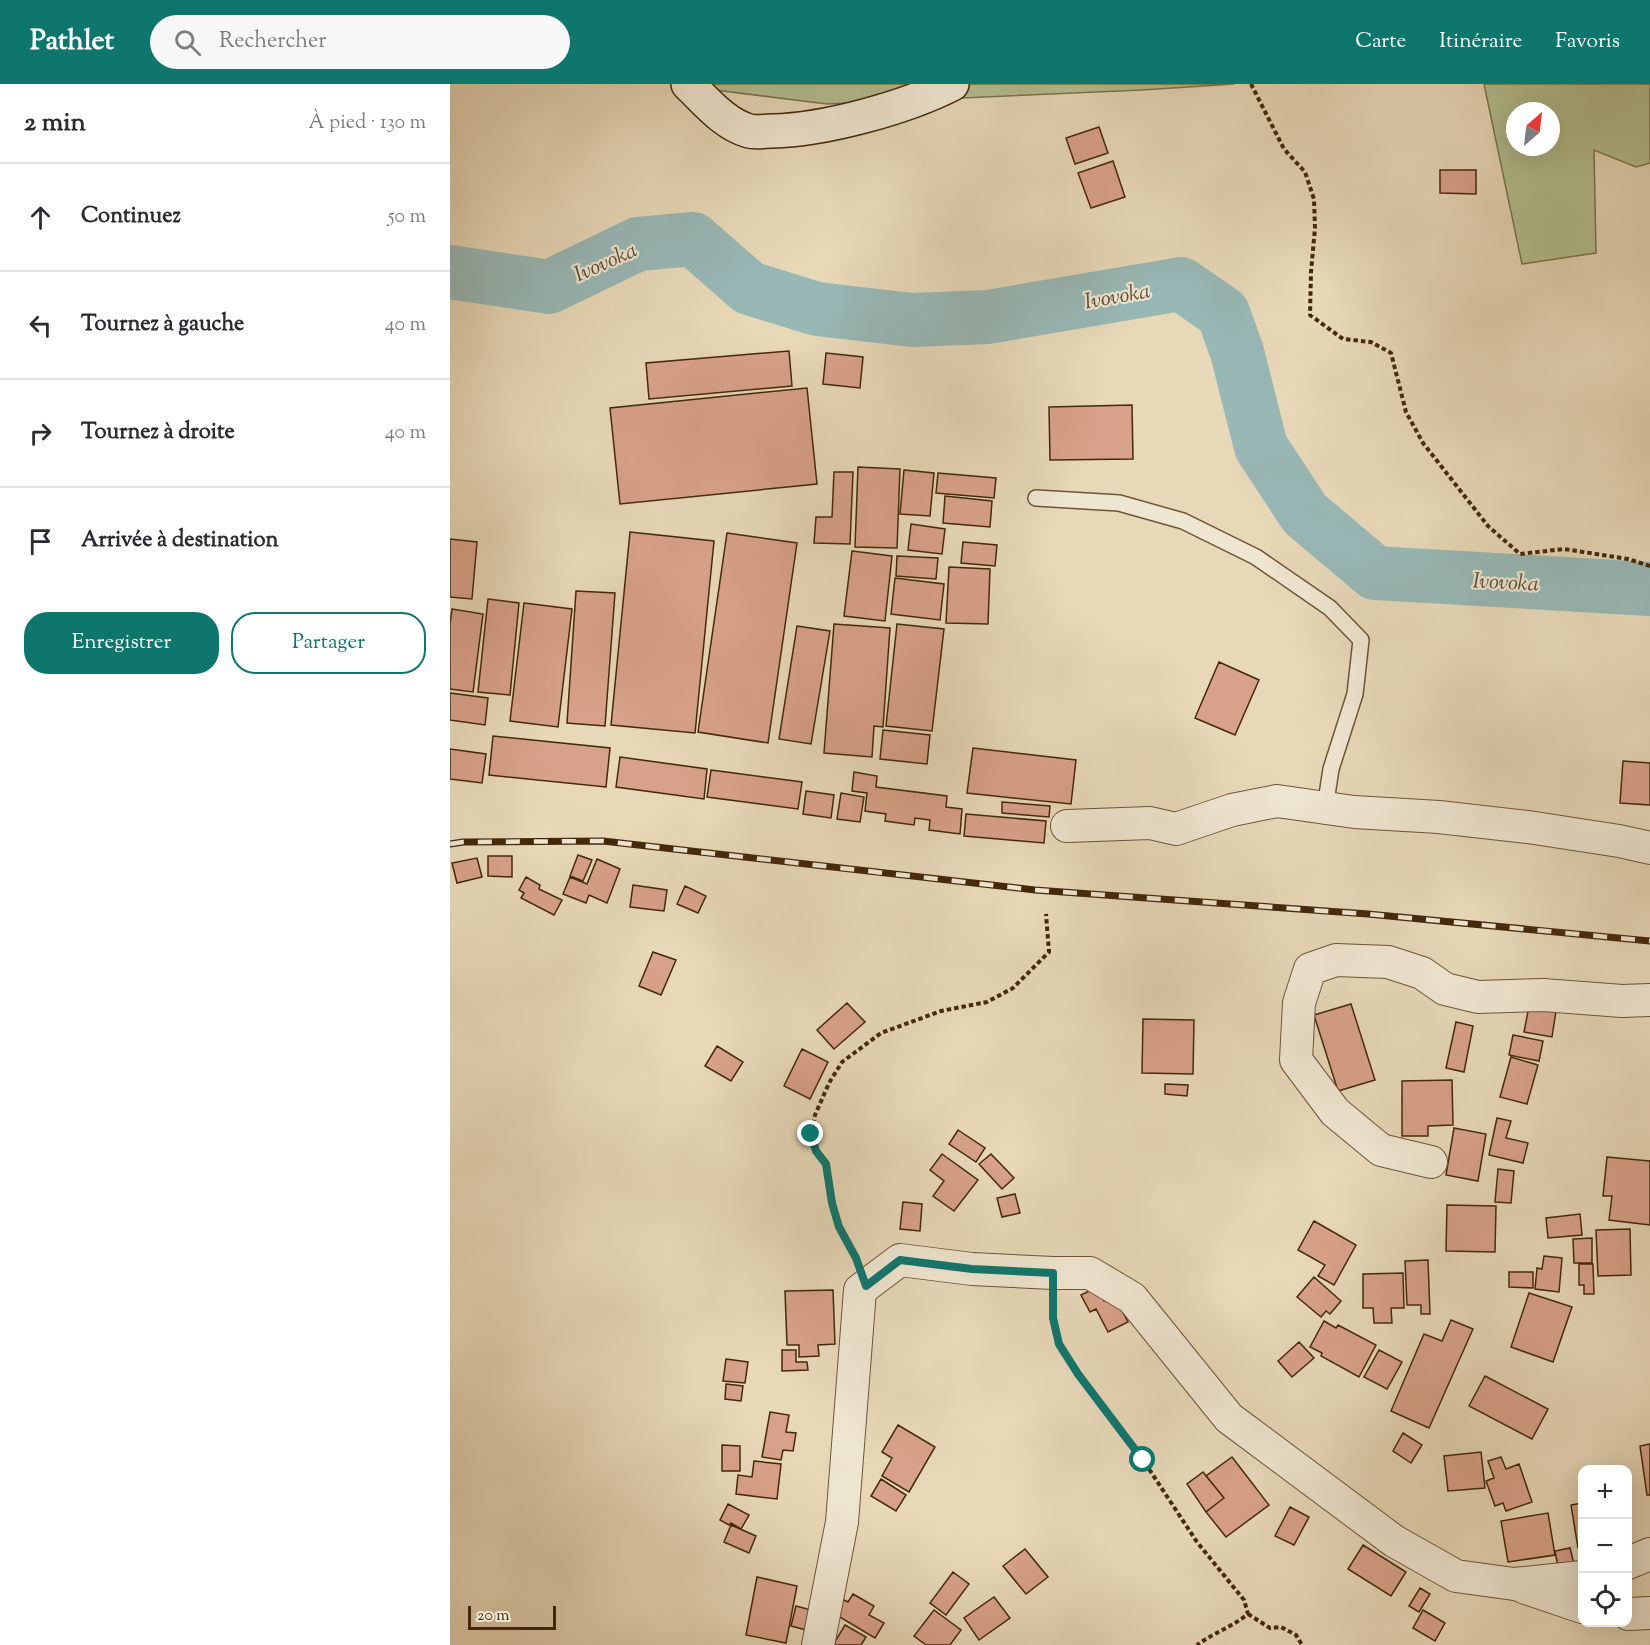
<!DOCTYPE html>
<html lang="fr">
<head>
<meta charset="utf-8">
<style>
	body { margin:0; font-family:"Sorts Mill Goudy",serif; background:#f7f7f7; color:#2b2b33 }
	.controls { position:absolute; right:18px; bottom:18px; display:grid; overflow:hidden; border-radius:12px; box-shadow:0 6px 24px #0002 }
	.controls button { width:54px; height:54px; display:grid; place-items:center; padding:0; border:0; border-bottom:2px solid #e1e1e2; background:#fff; color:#2b2b33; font:30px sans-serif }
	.compass { position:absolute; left:1056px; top:18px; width:54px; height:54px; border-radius:50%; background:#fff; box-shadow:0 6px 24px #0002; rotate:28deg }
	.scale { position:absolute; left:18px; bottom:15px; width:88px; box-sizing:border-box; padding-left:6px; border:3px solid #44280a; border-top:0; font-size:16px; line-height:21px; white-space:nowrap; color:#44280a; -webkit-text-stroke:4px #efe6d1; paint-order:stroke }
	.stop { position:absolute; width:18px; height:18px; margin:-14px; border:4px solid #0f766e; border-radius:50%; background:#fff }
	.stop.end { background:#0f766e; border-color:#fff; box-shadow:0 2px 6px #0008 }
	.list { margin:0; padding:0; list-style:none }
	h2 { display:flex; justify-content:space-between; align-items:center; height:78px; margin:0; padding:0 24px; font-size:26px }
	h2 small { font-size:20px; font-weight:400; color:#7c7c81 }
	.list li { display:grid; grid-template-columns:39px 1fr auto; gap:18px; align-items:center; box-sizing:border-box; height:108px; padding:0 24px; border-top:2px solid #e1e1e2 }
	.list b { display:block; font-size:22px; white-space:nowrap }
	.list em { font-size:20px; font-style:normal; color:#7c7c81 }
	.actions { display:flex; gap:12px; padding:18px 24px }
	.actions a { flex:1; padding:14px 0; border:2px solid #0f766e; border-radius:24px; text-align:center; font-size:21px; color:#0f766e }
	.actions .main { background:#0f766e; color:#fff }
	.icon { flex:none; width:33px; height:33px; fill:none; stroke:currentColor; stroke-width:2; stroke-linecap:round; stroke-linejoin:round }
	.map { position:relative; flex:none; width:1200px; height:1561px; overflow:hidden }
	header { display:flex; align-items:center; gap:36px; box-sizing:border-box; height:84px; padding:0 30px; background:#0f766e; color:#fff }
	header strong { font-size:28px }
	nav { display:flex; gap:33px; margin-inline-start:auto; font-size:21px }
	.search { width:420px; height:54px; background:#f7f7f7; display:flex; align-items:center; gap:15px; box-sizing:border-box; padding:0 21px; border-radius:33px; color:#7c7c81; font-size:22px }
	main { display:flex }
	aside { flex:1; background:#fff }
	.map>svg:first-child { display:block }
</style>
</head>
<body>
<header>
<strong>Pathlet</strong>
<div class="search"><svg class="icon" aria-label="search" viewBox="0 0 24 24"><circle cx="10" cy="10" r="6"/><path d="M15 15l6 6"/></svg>Rechercher</div>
<nav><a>Carte</a><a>Itinéraire</a><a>Favoris</a></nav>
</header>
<main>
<aside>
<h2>2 min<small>À pied · 130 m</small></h2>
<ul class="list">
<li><svg class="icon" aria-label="ahead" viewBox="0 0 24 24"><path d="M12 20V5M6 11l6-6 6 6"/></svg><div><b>Continuez</b></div><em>50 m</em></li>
<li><svg class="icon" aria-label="left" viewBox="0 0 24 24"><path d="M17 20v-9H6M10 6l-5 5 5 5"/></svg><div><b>Tournez à gauche</b></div><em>40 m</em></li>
<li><svg class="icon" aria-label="right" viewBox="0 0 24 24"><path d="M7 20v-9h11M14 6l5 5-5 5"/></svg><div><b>Tournez à droite</b></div><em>40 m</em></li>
<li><svg class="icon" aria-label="arrive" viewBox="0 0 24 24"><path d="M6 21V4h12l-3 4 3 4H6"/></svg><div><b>Arrivée à destination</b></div></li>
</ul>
<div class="actions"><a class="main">Enregistrer</a><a>Partager</a></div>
</aside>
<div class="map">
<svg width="1200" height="1561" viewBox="0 0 1200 1561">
	<rect width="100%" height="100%" fill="#e7d8b8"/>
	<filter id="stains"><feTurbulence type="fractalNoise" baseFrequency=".00333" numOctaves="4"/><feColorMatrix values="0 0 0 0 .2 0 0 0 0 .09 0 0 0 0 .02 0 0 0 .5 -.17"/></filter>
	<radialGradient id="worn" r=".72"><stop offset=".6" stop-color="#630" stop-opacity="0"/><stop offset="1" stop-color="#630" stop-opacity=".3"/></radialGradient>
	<path fill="#b4bf90" stroke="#7c744d" stroke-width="1.5" fill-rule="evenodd" d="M261 0H784L692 6 377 20 265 6Z
		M1034 0H1200V79L1186 83 1144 66 1146 169 1072 180ZM1065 27H1101V63H1065Z"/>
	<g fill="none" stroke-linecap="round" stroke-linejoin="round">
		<path stroke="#98b8b6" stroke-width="54" d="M0 188 99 203 188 160 243 155 299 204 367 225 462 236 538 233 731 200 773 229 787 268 811 363 855 430 925 489 1200 505"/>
	</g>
	<path fill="#d8a189" stroke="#44280a" stroke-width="1.5" d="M649 43 658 69 625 80 616 54Z
		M663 77 675 113 641 124 628 89Z
		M990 86H1026V110L990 109Z
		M339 267 342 302 199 315 196 279Z
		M376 269 413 273 410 304 373 300Z
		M357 304 367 400 170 420 160 324Z
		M682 321 683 375 600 376 599 323Z
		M408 383 450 385 447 464 405 463Z
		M454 386 484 389 480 432 450 430Z
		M384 388H403L400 460 364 459 366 433H382Z
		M488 389 546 394 544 414 486 409Z
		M495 412 542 417 540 443 493 439Z
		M461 440 495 445 492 470 458 466Z
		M180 448 264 457 245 649 161 641Z
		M277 449 347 459 318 659 248 648Z
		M0 455 27 458 22 515 0 513Z
		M513 458 547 461 545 482 511 479Z
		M402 467 442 472 435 537 394 532Z
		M447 472 488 474 486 495 446 492Z
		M499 483 540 485 538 540 496 539Z
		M445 494 494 500 490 536 441 530Z
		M126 507 165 509 155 642 117 639Z
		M38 515 69 519 60 611 28 608Z
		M74 519 122 525 108 643 60 637Z
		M2 525 33 530 23 608 0 605V540Z
		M384 540 440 544 433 643 424 642 422 673 374 669Z
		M447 540 494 545 482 647 436 642Z
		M347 542 380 547 361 660 329 655Z
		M769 578 809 596 785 651 745 634Z
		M0 609 38 614 35 641 0 636Z
		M433 646 480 651 477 680 430 675Z
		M43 652 160 664 156 703 39 691Z
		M523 664 626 676 621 720 517 709Z
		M0 665 36 670 32 699 0 695Z
		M170 673 257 685 254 715 166 703Z
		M1173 677 1200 679V721L1170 719Z
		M261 686 352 698 348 725 257 713Z
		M404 688 427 692 426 703 497 712 496 723 512 725 510 750 479 746 480 736 465 734 464 741 435 737 436 730 415 727 417 709 402 707Z
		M356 707 384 711 381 734 353 730Z
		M391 709 414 713 410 738 387 735Z
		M552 718 600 722 599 733 552 729Z
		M516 730 596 737 594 759 514 752Z
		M128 771 142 776 133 797 120 792Z
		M38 772H62V793L38 792Z
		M27 774 32 793 7 799 2 779Z
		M147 775 170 785 157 819 139 811 136 819 113 810 120 793 137 800Z
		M76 793 90 801 89 805 112 816 104 831 71 814 74 809 69 806Z
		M183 801 217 806 214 827 180 823Z
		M235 802 256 812 248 829 227 820Z
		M203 868 226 876 211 911 189 902Z
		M397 919 415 938 384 965 367 946Z
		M901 920 925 996 888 1007 864 931Z
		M1079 922 1106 927 1102 953 1074 948Z
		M693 935 744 936 743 990 692 989Z
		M1006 938 1023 942 1014 988 996 984Z
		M1063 951 1093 957 1089 977 1059 971Z
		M267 962 293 978 281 997 255 982Z
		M352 965 378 978 360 1015 334 1002Z
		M1061 973 1088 981 1077 1020 1050 1013Z
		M1002 996 1003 1041 978 1042V1052H952V997Z
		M715 1000 738 1001 737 1012 715 1010Z
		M1047 1034 1061 1037 1056 1054 1078 1059 1073 1079 1039 1071Z
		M1004 1044 1036 1050 1028 1097 996 1091Z
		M508 1046 535 1064 526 1078 499 1060Z
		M492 1070 528 1096 504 1127 483 1112 494 1097 480 1086Z
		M541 1070 564 1094 552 1105 529 1080Z
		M1157 1073 1200 1077V1141L1159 1136 1162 1112H1153Z
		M1048 1085 1064 1087 1061 1119 1045 1118Z
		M565 1110 570 1129 552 1133 547 1114Z
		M453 1118 472 1120 470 1147 450 1145Z
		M997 1121 1046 1122 1045 1168 996 1167Z
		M1130 1130 1132 1151 1098 1154 1096 1134Z
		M864 1137 906 1161 884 1201 868 1192 875 1181 848 1166Z
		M1180 1145 1181 1191 1148 1192 1146 1146Z
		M1142 1154V1179H1124L1123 1155Z
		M1094 1172 1112 1174 1109 1208 1085 1205 1087 1184 1092 1185Z
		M978 1176 980 1230H971V1221H957L955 1177Z
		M1129 1180H1143L1144 1210H1134V1201H1129Z
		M1059 1188H1083V1204L1059 1203Z
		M953 1189 954 1224H941L942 1239H924L923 1224H913V1190Z
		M864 1193 891 1217 880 1230 876 1227 871 1233 847 1213Z
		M647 1203 654 1217 664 1212 678 1238 658 1248 646 1225 640 1228 631 1211Z
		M383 1206 385 1260 368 1261 369 1272 349 1273V1261H337L335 1207Z
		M1079 1209 1122 1223 1103 1278 1061 1263Z
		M1001 1236 1023 1245 979 1344 941 1327 974 1250 992 1257Z
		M874 1237 886 1244 888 1241 926 1261 909 1293 871 1272 872 1269 860 1263Z
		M849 1258 864 1274 842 1293 828 1277Z
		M332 1266H346V1278H357L358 1286 332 1287Z
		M929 1266 952 1278 937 1305 914 1293Z
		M276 1275 298 1278 295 1299 273 1297Z
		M1035 1292 1098 1325 1082 1355 1019 1322Z
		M276 1300 293 1302 291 1317 275 1315Z
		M320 1328 339 1331 336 1348 346 1349 343 1367 333 1366 331 1376 312 1373Z
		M448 1341 485 1363 459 1408 432 1392 442 1374 432 1368Z
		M953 1349 972 1361 961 1379 943 1367Z
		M1200 1360V1411H1197L1190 1362Z
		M272 1361 290 1362V1387H272Z
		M1031 1368 1035 1404 998 1407 994 1372Z
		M782 1373 819 1421 776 1453 756 1428 774 1414 756 1392Z
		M1051 1373 1056 1385 1069 1380 1082 1418 1056 1427 1053 1419 1045 1422 1036 1397 1044 1394 1038 1377Z
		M304 1377 331 1380 327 1415 286 1410 288 1391 302 1393Z
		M753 1388 774 1414 756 1428 737 1400Z
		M431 1395 456 1411 446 1427 421 1412Z
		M1132 1419V1464H1128L1121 1421Z
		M278 1420 299 1431 291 1445 281 1439 279 1441 270 1436Z
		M840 1423 859 1433 844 1461 825 1452Z
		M1098 1429 1105 1471 1058 1478 1051 1437Z
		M281 1441 306 1452 299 1469 274 1458Z
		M913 1461 956 1488 941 1512 898 1485Z
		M1120 1464 1124 1480 1108 1483 1105 1467Z
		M575 1465 598 1493 576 1510 553 1482Z
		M503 1488 519 1500 496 1531 480 1519Z
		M307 1493 347 1502 336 1559 296 1551Z
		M970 1504 980 1510 969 1528 959 1522Z
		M403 1510 424 1522 419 1531 434 1539 425 1554 383 1529 392 1515 398 1518Z
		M544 1513 560 1534 529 1556 514 1534Z
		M346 1522 361 1526 356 1546 341 1542Z
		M484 1526 511 1546 500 1561H476L464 1552Z
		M973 1526 995 1539 985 1557 963 1544Z
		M395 1541 416 1553 411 1561H383Z"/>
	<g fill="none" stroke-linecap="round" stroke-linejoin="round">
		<g stroke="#6d5436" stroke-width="18">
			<path id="lane" d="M586 414 669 419 733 437 806 473 880 524 911 556 905 610 881 685 875 724"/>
		</g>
		<g stroke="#6d5436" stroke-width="34">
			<path id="street" d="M617 742 700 739 726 745 782 726 827 717 904 728 989 733 1078 743 1169 757 1200 764
				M981 1078 931 1066 885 1028 846 976 849 919 860 885 886 876 938 878 972 889 995 905 1028 913 1093 911 1172 917 1200 916
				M1178 1479 1200 1470
				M1073 1503 1132 1523
				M1178 1530 1200 1529
				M368 1561 392 1438 410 1206 450 1176 522 1185 603 1189H640L682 1214 779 1334 944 1457 1006 1492 1064 1500 1132 1493"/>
		</g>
		<g stroke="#44280a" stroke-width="36">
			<path id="secondary" d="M238 0C256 17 274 40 299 47 306 49 315 47 322 47 374 46 455 24 502 0"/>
		</g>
		<path stroke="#44280a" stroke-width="4" stroke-dasharray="4.5 3" stroke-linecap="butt" d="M801 0 834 65 855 88 864 115 865 144 861 188 860 231 893 255 921 258 941 269 956 328 973 359 1038 442 1070 470 1114 465 1178 475 1200 482
			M405 1173 389 1143 382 1119 376 1080 366 1067 361 1050 365 1031 379 999 392 978 431 949 491 927 537 918 563 904 599 868 596 830
			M603 1220V1234L610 1260 628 1290 693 1376 747 1458 794 1516 798 1530C782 1543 763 1549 747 1561
			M798 1530 820 1544 831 1543 846 1551 852 1561"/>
		<use href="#lane" stroke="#efe6d1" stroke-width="15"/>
		<use href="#street" stroke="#efe6d1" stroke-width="32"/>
		<use href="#secondary" stroke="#efe6d1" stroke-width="33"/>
		<g stroke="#44280a" stroke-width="7">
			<path id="rail" d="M0 760 13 758 153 757 585 806 918 830 1200 857"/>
		</g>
		<use href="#rail" stroke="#efe6d1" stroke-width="4.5" stroke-dasharray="14" stroke-linecap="butt"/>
	</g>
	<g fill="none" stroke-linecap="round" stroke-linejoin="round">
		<path stroke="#0f766e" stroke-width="8" d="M361 1050 366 1067 376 1080 382 1119 389 1143 406 1174 416 1202 450 1176 522 1185 603 1189V1234L609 1260 628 1290 693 1376"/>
	</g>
	<g text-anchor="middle" stroke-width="4.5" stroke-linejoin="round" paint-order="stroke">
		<g font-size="22" font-style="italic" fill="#594c35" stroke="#efe6d1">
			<text transform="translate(155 177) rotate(-24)" y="8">Ivovoka</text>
			<text transform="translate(667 211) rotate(-10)" y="8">Ivovoka</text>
			<text transform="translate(1056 497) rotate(3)" y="8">Ivovoka</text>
		</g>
	</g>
	<rect width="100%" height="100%" filter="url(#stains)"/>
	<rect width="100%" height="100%" fill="url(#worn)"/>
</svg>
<div class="controls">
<button>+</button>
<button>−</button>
<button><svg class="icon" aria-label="locate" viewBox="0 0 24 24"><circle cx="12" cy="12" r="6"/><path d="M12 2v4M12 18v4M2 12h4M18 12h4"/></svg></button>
</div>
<svg class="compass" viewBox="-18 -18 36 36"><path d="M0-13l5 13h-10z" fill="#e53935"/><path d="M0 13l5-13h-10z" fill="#7c7c81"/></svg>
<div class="scale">20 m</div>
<div class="stop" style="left:693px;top:1376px"></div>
<div class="stop end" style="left:361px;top:1050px"></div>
</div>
</main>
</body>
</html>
